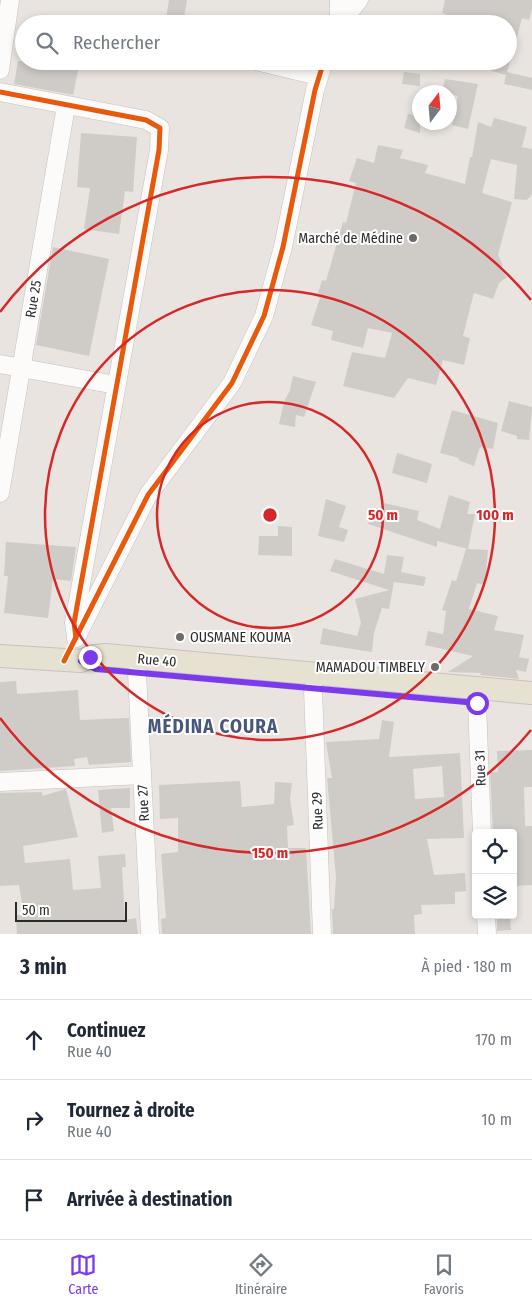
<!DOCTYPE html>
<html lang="fr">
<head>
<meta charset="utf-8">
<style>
	body { margin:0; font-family:"Fira Sans Condensed",sans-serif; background:#f2f2f3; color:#1f2937 }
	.controls { position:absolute; right:15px; bottom:15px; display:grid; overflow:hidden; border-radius:5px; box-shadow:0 2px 8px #0003 }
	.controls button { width:45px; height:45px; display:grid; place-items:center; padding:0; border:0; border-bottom:1px solid #e0e1e3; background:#fff; color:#1f2937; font:25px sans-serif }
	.compass { position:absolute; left:412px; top:85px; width:45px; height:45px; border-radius:50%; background:#fff; box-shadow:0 2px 8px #0003; rotate:16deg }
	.scale { position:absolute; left:15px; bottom:12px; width:112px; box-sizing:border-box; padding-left:5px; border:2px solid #2a2a2a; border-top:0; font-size:14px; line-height:18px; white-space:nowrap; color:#2a2a2a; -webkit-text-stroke:4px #fff; paint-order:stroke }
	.stop { position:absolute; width:15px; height:15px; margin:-11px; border:4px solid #7c3aed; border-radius:50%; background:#fff }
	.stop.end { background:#7c3aed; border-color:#fff; box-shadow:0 1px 5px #0008 }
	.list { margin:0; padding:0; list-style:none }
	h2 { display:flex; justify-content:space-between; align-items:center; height:65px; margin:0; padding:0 20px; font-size:21px }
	h2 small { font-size:16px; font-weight:400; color:#747a83 }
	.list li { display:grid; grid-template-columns:32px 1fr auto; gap:15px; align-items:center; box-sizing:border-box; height:80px; padding:0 20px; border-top:1px solid #e0e1e3 }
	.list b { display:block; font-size:19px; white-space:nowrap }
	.list p { margin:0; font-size:16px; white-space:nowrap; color:#747a83 }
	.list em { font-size:16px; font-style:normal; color:#747a83 }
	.icon { flex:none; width:28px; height:28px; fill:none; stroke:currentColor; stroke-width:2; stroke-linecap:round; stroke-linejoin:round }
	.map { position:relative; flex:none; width:532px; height:934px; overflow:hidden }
	.search { position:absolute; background:#fff; box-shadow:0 2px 8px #0003; left:15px; right:15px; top:15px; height:55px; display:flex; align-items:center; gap:12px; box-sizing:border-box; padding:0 18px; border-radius:28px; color:#747a83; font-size:19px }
	.sheet { height:305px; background:#fff }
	nav { display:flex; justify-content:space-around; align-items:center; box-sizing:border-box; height:70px; border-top:1px solid #e0e1e3; background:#fff; font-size:14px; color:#747a83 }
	nav a { display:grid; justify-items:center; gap:2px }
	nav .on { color:#7c3aed }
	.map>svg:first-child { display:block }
</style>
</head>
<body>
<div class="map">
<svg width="532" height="934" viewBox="0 0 532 934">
	<rect width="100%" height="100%" fill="#e9e4df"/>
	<path fill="#cfccc8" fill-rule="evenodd" d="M169 0H187L183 24H165Z
		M445 0H532V8L529 20 522 18 512 56 508 55V24H443L446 14 442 13Z
		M18 61H80L73 95 14 84Z
		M471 61H510L507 72 532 78V90L504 84 506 75 471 65Z
		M404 72 420 74V86L402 84Z
		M445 79 478 84 468 129 452 125 458 96 442 92Z
		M408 114 420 117V133L404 128Z
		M494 118 527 127 522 147 532 149V194L527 200 514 199 517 165 491 159 482 193 512 202 498 255 503 266 500 268 507 277 499 283 493 299 474 293 463 336 470 338 464 365 443 360 436 385 408 378 394 398 343 386 352 352 385 358 392 333 368 328 363 348 331 340 333 331 311 325 320 298 317 297 322 280 326 281 343 222 346 223 356 183 349 181 357 158 374 163 378 145 403 150 400 158 428 165 425 173 465 184 470 157H472L478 122 491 127Z
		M81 133 137 137 133 192 125 191 119 234 84 229 90 188 77 187Z
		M53 247 109 259 89 356 36 345Z
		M293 376 316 382 304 417 296 415 295 427 279 424 284 402 290 390Z
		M509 401 532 407 529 440 517 439V436L501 431Z
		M452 410 498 423 493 449 480 447 474 466 458 460 459 458 440 453Z
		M397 453 432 464 427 483 392 473Z
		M449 495 470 502 467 514H475L468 549 488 550 485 585 477 583 469 609 498 616 494 630 524 635 519 657 529 659 526 672 516 670 519 679 480 675 481 673 448 672 473 656 425 645 428 631 443 634 446 611 442 610 452 580 456 581 466 549H468L437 541V547L368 524 374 508 382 510 384 503 419 511 417 520 440 529Z
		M326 499 346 506 339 527 348 530 344 542 318 536Z
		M278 526 292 527V556L258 555 259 536H278Z
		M6 542 76 547 71 581 53 579 48 618 4 613 8 576H4Z
		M387 555 404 557 401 572 426 577 424 586 394 582 389 609 382 608 374 633 372 652 320 644 323 628 357 636 361 623 355 599 389 590 330 571 335 559 384 574Z
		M16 681 17 694 78 690 80 720 129 718 131 762 89 765 87 757 74 759 75 766 0 771V682Z
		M382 720 394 722 389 757 460 753 464 838 427 839 434 875 465 873 466 891 455 892V904L421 905 422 914 414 915 415 934H333L332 909H334L336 877 327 778H332L326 742 379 739ZM442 766 444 797 415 799 413 769Z
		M532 750V787H524L525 826H532V885L513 886V833L493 831 490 772H498L497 751Z
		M240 781 242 807 274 804 275 782 292 783 290 799 294 825 287 826 288 848H306L311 934H162L161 919 166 918 161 854 178 852V818L160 819 159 785Z
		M130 788V808H111L114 831 102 833 98 790Z
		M66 789 78 837 23 846 25 863 70 859 73 890 101 888 98 856 125 854 126 867H122L125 920 136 918 138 934H17L16 915H24L19 885 0 886V793L42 792V796Z
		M497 915H510L511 930 497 931Z"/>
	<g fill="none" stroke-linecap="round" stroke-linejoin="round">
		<g stroke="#c2c0c1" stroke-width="19">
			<path id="minor" d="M339 0V23
				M339 24 359 0
				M256 61 318 76
				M0 70 10 0
				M0 92 146 120 160 128 159 150 74 623 76 638
				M0 364 116 385
				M0 493 66 106
				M78 634 148 495 232 383 264 316 283 247 315 90 324 61
				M137 673 150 934
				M313 689 322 934
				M477 703 482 833
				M0 782 142 775
				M486 915 487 934"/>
		</g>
		<g stroke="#c4c3c1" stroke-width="24">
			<path id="major" d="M0 656 81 661 90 657 105 655 532 693"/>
		</g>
		<use href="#minor" stroke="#fcfbfa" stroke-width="18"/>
		<use href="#major" stroke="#e7e1d2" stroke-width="22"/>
		<g stroke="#fff" stroke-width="8">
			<path id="cycleway" d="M0 92 146 120 160 128 159 150 74 623 76 638
				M64 661 148 495 232 383 264 316 283 247 315 90 324 61"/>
		</g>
		<use href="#cycleway" stroke="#e8590c" stroke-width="5"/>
	</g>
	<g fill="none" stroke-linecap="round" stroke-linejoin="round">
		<path stroke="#7c3aed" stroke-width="6" d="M90 657 81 661 96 669 477 703"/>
	</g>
	<g fill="none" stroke="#d62828" stroke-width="2.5">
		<circle cx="270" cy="515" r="113"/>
		<circle cx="270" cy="515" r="225"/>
		<path d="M531 730A338 338 0 0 1 0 718M0 312A338 338 0 0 1 531 300"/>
	</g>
	<g fill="#6d6b69" stroke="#fff" stroke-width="2">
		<circle cx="413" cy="238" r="5"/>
		<circle cx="180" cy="637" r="5"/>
		<circle cx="435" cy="667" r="5"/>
	</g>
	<g text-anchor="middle" stroke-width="4" stroke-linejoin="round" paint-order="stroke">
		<g font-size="14" fill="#2a2a2a" stroke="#fff" text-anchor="end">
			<text x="403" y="243">Marché de Médine</text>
			<text x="190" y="642" text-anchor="start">OUSMANE KOUMA</text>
			<text x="425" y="672">MAMADOU TIMBELY</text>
		</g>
		<g font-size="14" fill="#2a2a2a" stroke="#fff">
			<text transform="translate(33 299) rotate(-80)" y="5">Rue 25</text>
			<text transform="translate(157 660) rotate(5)" y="5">Rue 40</text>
			<text transform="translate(480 768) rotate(-92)" y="5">Rue 31</text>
			<text transform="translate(143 803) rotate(-93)" y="5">Rue 27</text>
			<text transform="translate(317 811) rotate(-92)" y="5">Rue 29</text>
		</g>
		<g font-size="19" font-weight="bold" letter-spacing="1" fill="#47567d" stroke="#fff">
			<text x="213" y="733">MÉDINA COURA</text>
		</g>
	</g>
	<circle cx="270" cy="515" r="8" fill="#d62828" stroke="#fff" stroke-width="2.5"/>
	<g font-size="15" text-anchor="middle" font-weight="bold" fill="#d62828" stroke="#fff" stroke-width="4" stroke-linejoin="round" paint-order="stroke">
		<text x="383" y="520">50 m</text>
		<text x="495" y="520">100 m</text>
		<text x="270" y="858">150 m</text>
	</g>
</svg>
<div class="controls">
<button><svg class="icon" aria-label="locate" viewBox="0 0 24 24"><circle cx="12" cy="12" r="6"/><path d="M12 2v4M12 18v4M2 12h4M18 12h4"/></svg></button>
<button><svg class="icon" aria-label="layers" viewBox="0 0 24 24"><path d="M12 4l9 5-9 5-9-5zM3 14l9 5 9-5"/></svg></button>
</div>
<svg class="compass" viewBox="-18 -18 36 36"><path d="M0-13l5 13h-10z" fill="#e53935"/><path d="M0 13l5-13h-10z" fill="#747a83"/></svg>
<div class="scale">50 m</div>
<div class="stop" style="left:477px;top:703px"></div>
<div class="stop end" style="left:90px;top:657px"></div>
<div class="search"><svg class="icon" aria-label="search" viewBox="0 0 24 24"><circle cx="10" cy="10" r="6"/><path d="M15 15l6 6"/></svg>Rechercher</div>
</div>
<section class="sheet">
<h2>3 min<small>À pied · 180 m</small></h2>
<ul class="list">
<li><svg class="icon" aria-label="ahead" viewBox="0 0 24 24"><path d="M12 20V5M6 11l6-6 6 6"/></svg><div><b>Continuez</b><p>Rue 40</p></div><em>170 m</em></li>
<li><svg class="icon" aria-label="right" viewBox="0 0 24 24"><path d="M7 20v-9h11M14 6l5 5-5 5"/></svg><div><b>Tournez à droite</b><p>Rue 40</p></div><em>10 m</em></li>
<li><svg class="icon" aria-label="arrive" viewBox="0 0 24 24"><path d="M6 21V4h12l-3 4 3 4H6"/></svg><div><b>Arrivée à destination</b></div></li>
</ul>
</section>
<nav>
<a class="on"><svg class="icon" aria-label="map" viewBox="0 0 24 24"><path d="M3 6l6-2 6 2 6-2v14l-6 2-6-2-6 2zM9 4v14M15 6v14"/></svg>Carte</a>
<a><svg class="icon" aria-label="directions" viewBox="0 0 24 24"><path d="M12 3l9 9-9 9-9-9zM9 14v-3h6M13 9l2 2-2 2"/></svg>Itinéraire</a>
<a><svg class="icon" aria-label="saved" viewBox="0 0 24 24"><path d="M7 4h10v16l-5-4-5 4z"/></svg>Favoris</a>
</nav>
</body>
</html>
